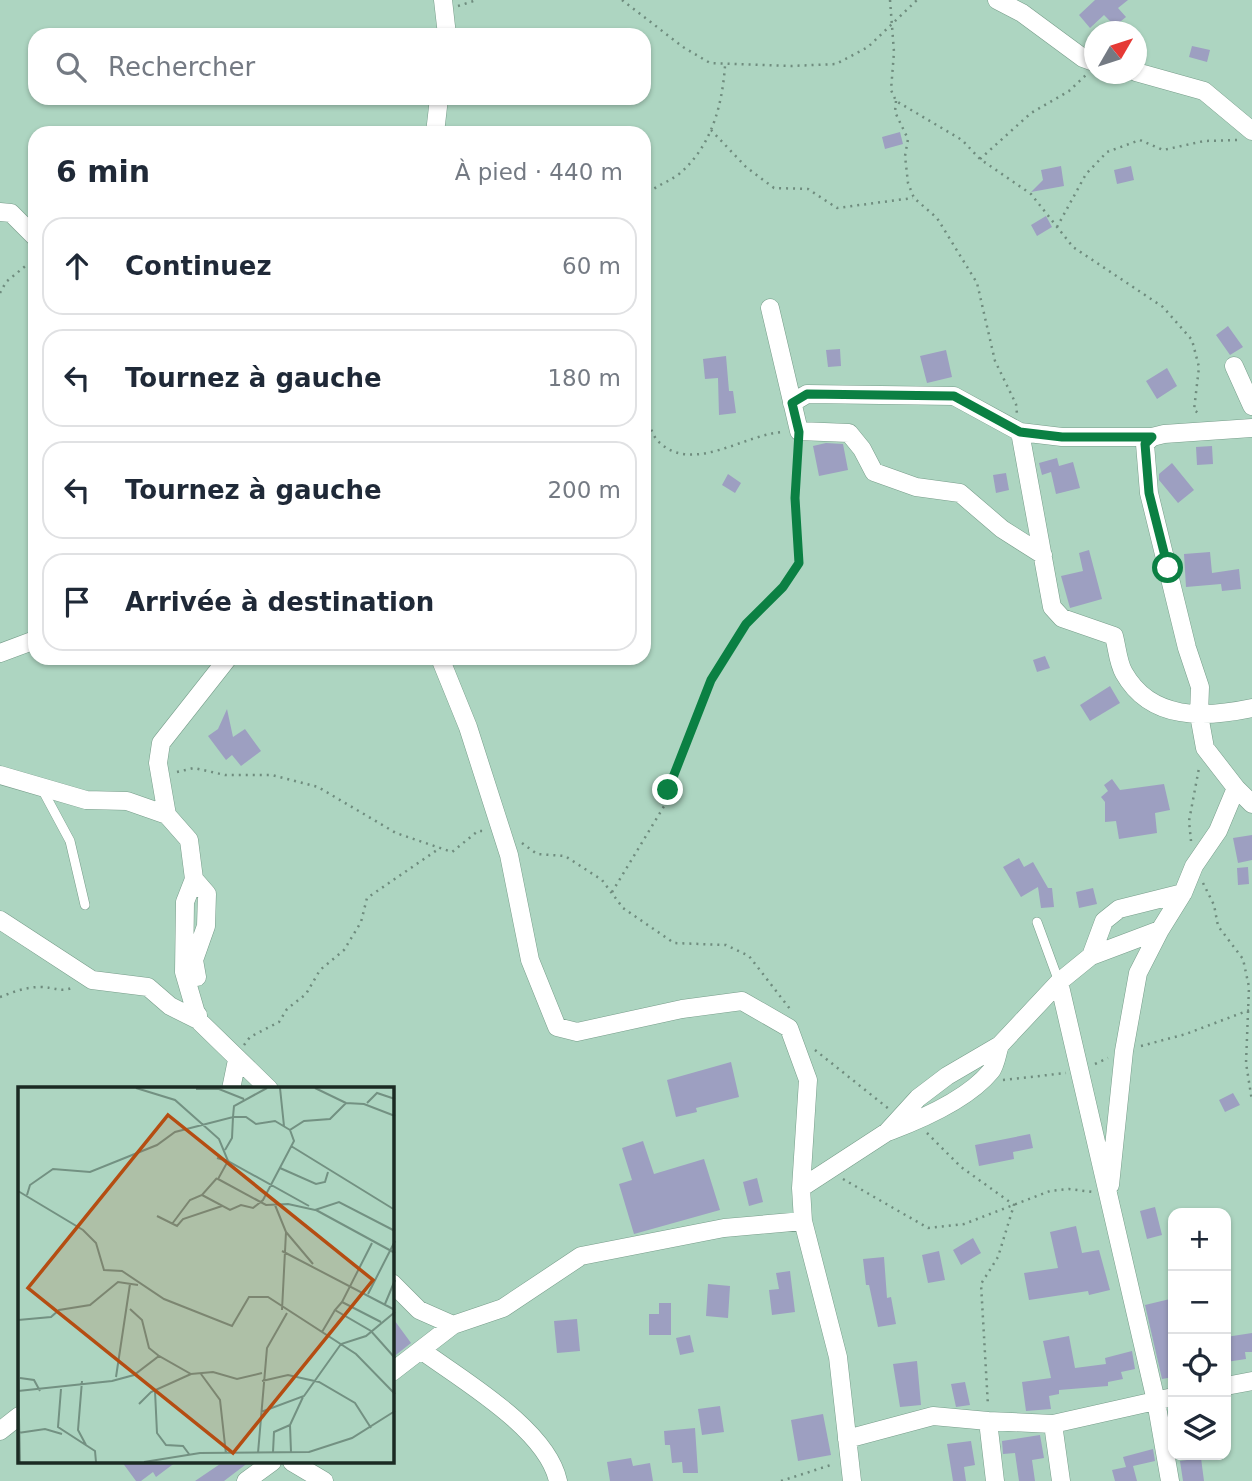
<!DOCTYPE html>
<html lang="fr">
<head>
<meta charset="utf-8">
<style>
	body { margin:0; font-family:"DejaVu Sans",sans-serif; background:#f2f2f3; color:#1f2937 }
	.controls { position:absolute; right:21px; bottom:21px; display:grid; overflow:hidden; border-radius:14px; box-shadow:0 2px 5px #0004 }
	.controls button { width:63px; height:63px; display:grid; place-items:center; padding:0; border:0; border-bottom:2px solid #e0e1e3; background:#fff; color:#1f2937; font:35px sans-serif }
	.compass { position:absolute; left:1084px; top:21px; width:63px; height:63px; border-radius:50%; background:#fff; box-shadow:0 2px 5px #0004; rotate:51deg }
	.stop { position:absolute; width:21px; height:21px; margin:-16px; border:5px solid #0b8043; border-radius:50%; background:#fff }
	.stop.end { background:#0b8043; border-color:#fff; box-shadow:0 2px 7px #0008 }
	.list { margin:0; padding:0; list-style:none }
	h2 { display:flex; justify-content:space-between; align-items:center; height:91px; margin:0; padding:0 28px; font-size:30px }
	h2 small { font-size:23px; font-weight:400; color:#747a83 }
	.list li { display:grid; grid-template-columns:46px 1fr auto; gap:21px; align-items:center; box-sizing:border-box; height:98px; margin:0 14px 14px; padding:0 14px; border:2px solid #e0e1e3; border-radius:21px }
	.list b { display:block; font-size:26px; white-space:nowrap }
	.list em { font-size:23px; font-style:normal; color:#747a83 }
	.icon { flex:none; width:38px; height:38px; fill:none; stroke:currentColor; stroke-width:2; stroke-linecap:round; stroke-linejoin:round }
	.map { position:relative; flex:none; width:1252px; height:1481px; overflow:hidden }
	.search { position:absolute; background:#fff; box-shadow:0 2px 5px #0004; left:28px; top:28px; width:623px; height:77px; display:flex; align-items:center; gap:18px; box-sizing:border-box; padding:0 24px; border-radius:21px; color:#747a83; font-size:26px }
	.panel { position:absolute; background:#fff; box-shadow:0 2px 5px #0004; left:28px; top:126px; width:623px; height:539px; border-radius:21px }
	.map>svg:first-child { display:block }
</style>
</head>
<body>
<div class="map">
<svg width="1252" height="1481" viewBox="0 0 1252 1481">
	<rect width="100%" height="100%" fill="#add5c1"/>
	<path fill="#9d9fc1" d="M1095 0H1128L1118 8 1126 17 1115 26 1104 15 1090 28 1079 15Z
		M1192 46 1210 50 1207 62 1189 57Z
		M900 132 903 144 885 149 882 137Z
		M1061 166 1064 186 1031 192 1043 180 1041 170Z
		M1131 166 1134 180 1117 184 1114 170Z
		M1046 216 1052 227 1037 236 1031 225Z
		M1228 326 1243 347 1230 355 1216 335Z
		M840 349 841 366 828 367 826 350Z
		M946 350 952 377 927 383 920 356Z
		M726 356 729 391H733L736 413 719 415 718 378 705 379 703 359Z
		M1167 368 1177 386 1157 399 1146 381Z
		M826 443 843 444 848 470 819 476 813 446Z
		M1212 446 1213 464 1197 465 1196 447Z
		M1057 458 1059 466 1073 462 1080 488 1056 494 1051 472 1042 475 1039 463Z
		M1172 463 1194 490 1178 503 1159 480V474Z
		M1006 473 1009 490 996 493 993 475Z
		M728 474 741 483 735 493 722 485Z
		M1089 550 1102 599 1070 608 1061 576 1083 571 1079 553Z
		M1210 552 1212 573 1239 569 1241 589 1222 591 1221 584 1186 587 1184 554Z
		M1045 656 1050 668 1037 672 1033 660Z
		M1110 686 1120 703 1090 721 1080 705Z
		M227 709 233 737 245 729 261 751 241 766 232 755 226 760 208 736 218 729Z
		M1112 779 1120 790 1164 784 1170 810 1155 813 1157 833 1119 839 1116 821 1105 822V802L1101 797 1108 791 1104 785Z
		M1252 835V860L1238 863 1233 838Z
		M1019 858 1024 867 1033 862 1048 888H1052L1054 907 1041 908 1038 887 1021 897 1003 867Z
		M1248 867 1249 884 1238 885 1237 868Z
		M1093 888 1097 904 1079 908 1076 892Z
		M731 1062 739 1097 696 1108 697 1112 676 1117 667 1080Z
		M1233 1093 1240 1105 1225 1112 1219 1100Z
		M1030 1134 1033 1148 1013 1152 1014 1159 979 1166 975 1145Z
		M643 1141 654 1174 704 1159 720 1210 634 1234 619 1184 632 1180 622 1148Z
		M757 1178 763 1202 749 1206 743 1182Z
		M1155 1207 1162 1235 1147 1239 1140 1211Z
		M1076 1226 1082 1253 1099 1250 1110 1290 1089 1295 1088 1291 1029 1300 1024 1273 1058 1268 1050 1232Z
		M973 1238 981 1253 961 1265 953 1250Z
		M939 1251 945 1280 928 1283 922 1255Z
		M884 1257 887 1298 891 1297 896 1324 878 1327 869 1285H866L863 1259Z
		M790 1271 795 1312 772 1315 769 1290 779 1289 776 1273Z
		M708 1284 730 1286 728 1318 706 1316Z
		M1170 1299 1173 1313V1377L1162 1379 1145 1305Z
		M659 1303H671V1335H649V1314H659Z
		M392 1317 411 1343 392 1358Z
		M577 1319 580 1351 557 1353 554 1321Z
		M1252 1333V1352H1245L1246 1359 1226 1362V1337Z
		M690 1335 694 1352 680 1355 676 1338Z
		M1069 1336 1075 1368 1106 1364 1105 1358 1132 1351 1135 1369 1121 1372 1123 1379 1108 1382V1386L1059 1390V1394L1049 1396 1051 1409 1026 1411 1022 1382 1051 1378 1043 1341Z
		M917 1361 921 1405 900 1407 893 1364Z
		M965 1382 970 1405 956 1407 951 1384Z
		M720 1406 724 1432 702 1435 698 1409Z
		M823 1414 831 1455 798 1461 791 1420Z
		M695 1428 698 1473H683L682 1462 672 1463 670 1445H665L664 1431Z
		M1040 1435 1044 1458 1032 1460 1035 1481H1019L1015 1453 1003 1454 1002 1441Z
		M971 1441 975 1465 964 1467 966 1481H953L947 1444Z
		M1153 1449 1155 1461 1133 1466 1137 1481H1115L1112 1470 1126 1467 1123 1457Z
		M631 1458 633 1466 650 1463 653 1481H610L607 1462Z
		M1201 1458 1204 1481H1183L1180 1461Z
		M122 1462H176L156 1477 153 1472 141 1481H136Z
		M223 1462H249L224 1481H195Z"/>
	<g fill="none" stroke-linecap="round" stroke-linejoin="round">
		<g stroke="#779d8a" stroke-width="10">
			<path id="service" d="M42 789 70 841 85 905
				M1037 922 1059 982"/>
		</g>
		<g stroke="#779d8a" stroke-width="19">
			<path id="minor" d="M443 0 447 35
				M997 0 1022 13 1083 58 1094 62
				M1136 72 1204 91 1252 131
				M435 133 439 98
				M0 212 11 213 35 237
				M770 308 799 431 849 433 862 449 874 472 916 487 960 493 1002 529 1043 555
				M1234 366 1252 406
				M792 403 807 394 954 396 1020 432 1062 437H1152
				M1252 428 1164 434 1152 437 1145 444 1149 493 1187 648 1200 687 1199 715 1205 748 1236 788 1252 804
				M1020 432 1052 607 1062 618 1114 636C1117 647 1118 663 1124 673 1151 721 1205 718 1252 708
				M0 653 35 640
				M440 658 468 727 509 855 530 960 557 1027 577 1032 682 1009 742 1001 789 1028 808 1080 801 1188 803 1221 838 1357 852 1481
				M0 775 86 800 127 801 167 815 189 840 194 879 185 902 184 972 198 1020 269 1089
				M167 815 158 763 161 743 228 658
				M194 879 207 894 206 926 194 960 197 977
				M0 920 92 980 148 987 170 1006 198 1020V1015
				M1091 956 1104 921 1119 909 1183 893
				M1059 982 1156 1401 1170 1481
				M231 1089 237 1060
				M890 1131C922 1119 969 1098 991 1071 996 1065 997 1053 1000 1045
				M1110 1185 1124 1051 1138 973 1160 930
				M801 1188 887 1132 918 1098 947 1076 1000 1045 1059 982 1091 956 1160 930 1183 893 1194 866 1218 831 1236 788
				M392 1283 419 1310 453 1325
				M421 1350C462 1380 547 1429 558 1481
				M392 1372 453 1325 503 1308 581 1256 724 1228 803 1221
				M1226 1386 1252 1381
				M0 1431 19 1416
				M847 1439 933 1416 988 1421
				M292 1462 324 1481
				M246 1481 272 1462
				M995 1481 988 1421 1053 1424
				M1061 1481 1053 1424 1173 1397"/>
		</g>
		<path stroke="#6f8c7e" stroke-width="2.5" stroke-dasharray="2 5" stroke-linecap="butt" d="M622 0 683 47 710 63 791 66 836 64 868 47 917 0
			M890 0 894 52 891 90 896 101 962 140 980 159 1031 194 1073 247 1163 307 1192 340 1199 367 1194 410 1201 415
			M458 6 477 0
			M896 101 895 112 908 139 905 156 908 183 914 198 937 218 977 283 995 361 1016 404 1017 414
			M711 130 746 167 774 188 808 189 837 208 913 198
			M980 159 1031 113 1069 91 1087 74
			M644 198C656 184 666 184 679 174 711 147 722 107 725 66
			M1057 227 1086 174 1107 152 1140 140 1163 150 1204 141 1238 140
			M0 293 6 282 35 258
			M644 410C648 419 651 433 657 440 691 477 747 432 785 432
			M177 772 194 768 225 775H272L318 787 396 833 452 852 478 831H487
			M1191 841 1189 821 1199 768
			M522 843 537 854 565 856 602 880 623 908 674 943 726 945 749 956 790 1009
			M1203 883 1214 905 1218 926 1243 959 1249 987 1246 1063 1252 1101
			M612 892 666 803 711 680 746 624 783 587 799 563 795 498 798 445
			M0 997C13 992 26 987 40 987 54 987 61 993 74 987
			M244 1045 250 1037 279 1022 287 1009 306 994 320 970 344 950 361 922 367 898 440 848
			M1141 1046 1186 1034 1252 1009
			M815 1050 889 1109
			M1095 1064 1108 1058
			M1003 1080 1066 1073
			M927 1133 961 1167 1014 1205 998 1257 981 1284 988 1406
			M843 1179 928 1228 964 1224 1050 1191 1069 1189 1093 1192
			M781 1481 834 1464"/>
		<use href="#service" stroke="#fff" stroke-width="9"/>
		<use href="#minor" stroke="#fff" stroke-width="18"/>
	</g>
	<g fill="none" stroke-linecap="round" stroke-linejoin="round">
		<path stroke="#0b8043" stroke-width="9" d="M668 790 711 680 746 624 783 587 799 563 795 498 799 432 792 403 807 394 954 396 1020 432 1062 437H1152L1145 444 1149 493 1168 568"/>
	</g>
	<g transform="translate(18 1087)">
		<rect width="376" height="376" fill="#add5c1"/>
		<path fill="none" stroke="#739182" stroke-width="2" d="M118 1 157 13 201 52 210 74 291 119M249 1 216 19 215 30H228L238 37 257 34 272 43M262 1 266 39M297 1 328 16M178 2H201L226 12M349 16 359 6 377 12M273 59 377 123M199 71 210 74 200 92 248 118 270 117 297 123 321 115 377 144M262 81 298 97 307 95 310 85M0 104 65 143 78 156 86 183 104 184 146 212 214 239 231 210H250L338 267 377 307M9 108 12 98 35 82 72 85 139 58 157 45 215 30 214 51 207 63M184 108 212 123 223 118 235 121 245 113 276 54 272 43 286 34 312 32 328 16 346 17 377 29M257 118 268 145 264 223M298 123 377 166M139 129 159 139 165 132 204 119M154 137 172 113 184 108 199 91M268 145 295 177M354 156 324 215 363 235M264 164 377 223M350 207 377 154M324 215 317 223 353 244 377 271M367 217 377 193M112 222 124 233 131 261 141 269M0 233 33 230 41 223 72 218 100 195 120 198M304 245 317 223M0 286 2 375M183 287 202 313 208 367M98 290 112 197M2 291 16 293 22 304M64 294 60 343 68 358M244 294 270 288 301 295 337 316 353 341M43 302 40 340 77 364 78 375M0 304 94 294 116 288 141 269 173 287 195 285 219 292 244 286M137 304 139 346 148 358 165 359 171 367M121 317 133 305 173 287M243 325 286 309 323 257 348 249 377 225M0 346 27 342 44 347M255 365 256 345 272 338M273 365 272 338 285 310M240 366 249 261 269 226M126 375 182 366 291 365 334 351 377 324"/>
		<path fill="#b54d12" fill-opacity="0.15" stroke="#b54d12" stroke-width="3.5" d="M150 28 355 193 215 366 10 201Z"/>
		<rect width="376" height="376" fill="none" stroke="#1b2a23" stroke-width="3.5"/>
	</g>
</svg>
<div class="controls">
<button>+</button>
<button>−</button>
<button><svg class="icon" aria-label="locate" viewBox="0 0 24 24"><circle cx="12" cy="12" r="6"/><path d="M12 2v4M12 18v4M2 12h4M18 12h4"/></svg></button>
<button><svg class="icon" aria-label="layers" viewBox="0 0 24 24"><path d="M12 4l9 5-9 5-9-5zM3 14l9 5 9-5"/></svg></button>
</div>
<svg class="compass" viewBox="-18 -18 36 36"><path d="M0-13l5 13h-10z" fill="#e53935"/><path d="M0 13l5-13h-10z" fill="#747a83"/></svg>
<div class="stop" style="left:1168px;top:568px"></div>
<div class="stop end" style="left:668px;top:790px"></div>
<div class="search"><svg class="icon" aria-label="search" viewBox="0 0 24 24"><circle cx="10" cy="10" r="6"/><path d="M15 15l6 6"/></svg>Rechercher</div>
<section class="panel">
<h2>6 min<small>À pied · 440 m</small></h2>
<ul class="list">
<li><svg class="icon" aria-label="ahead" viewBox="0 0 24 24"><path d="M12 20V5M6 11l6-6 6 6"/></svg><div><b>Continuez</b></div><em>60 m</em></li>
<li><svg class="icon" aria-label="left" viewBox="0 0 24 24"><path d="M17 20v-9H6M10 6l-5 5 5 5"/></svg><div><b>Tournez à gauche</b></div><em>180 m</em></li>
<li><svg class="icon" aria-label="left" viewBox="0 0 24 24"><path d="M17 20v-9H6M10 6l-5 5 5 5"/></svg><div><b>Tournez à gauche</b></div><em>200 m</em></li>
<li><svg class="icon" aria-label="arrive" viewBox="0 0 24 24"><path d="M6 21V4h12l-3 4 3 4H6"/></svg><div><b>Arrivée à destination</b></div></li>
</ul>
</section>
</div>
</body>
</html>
